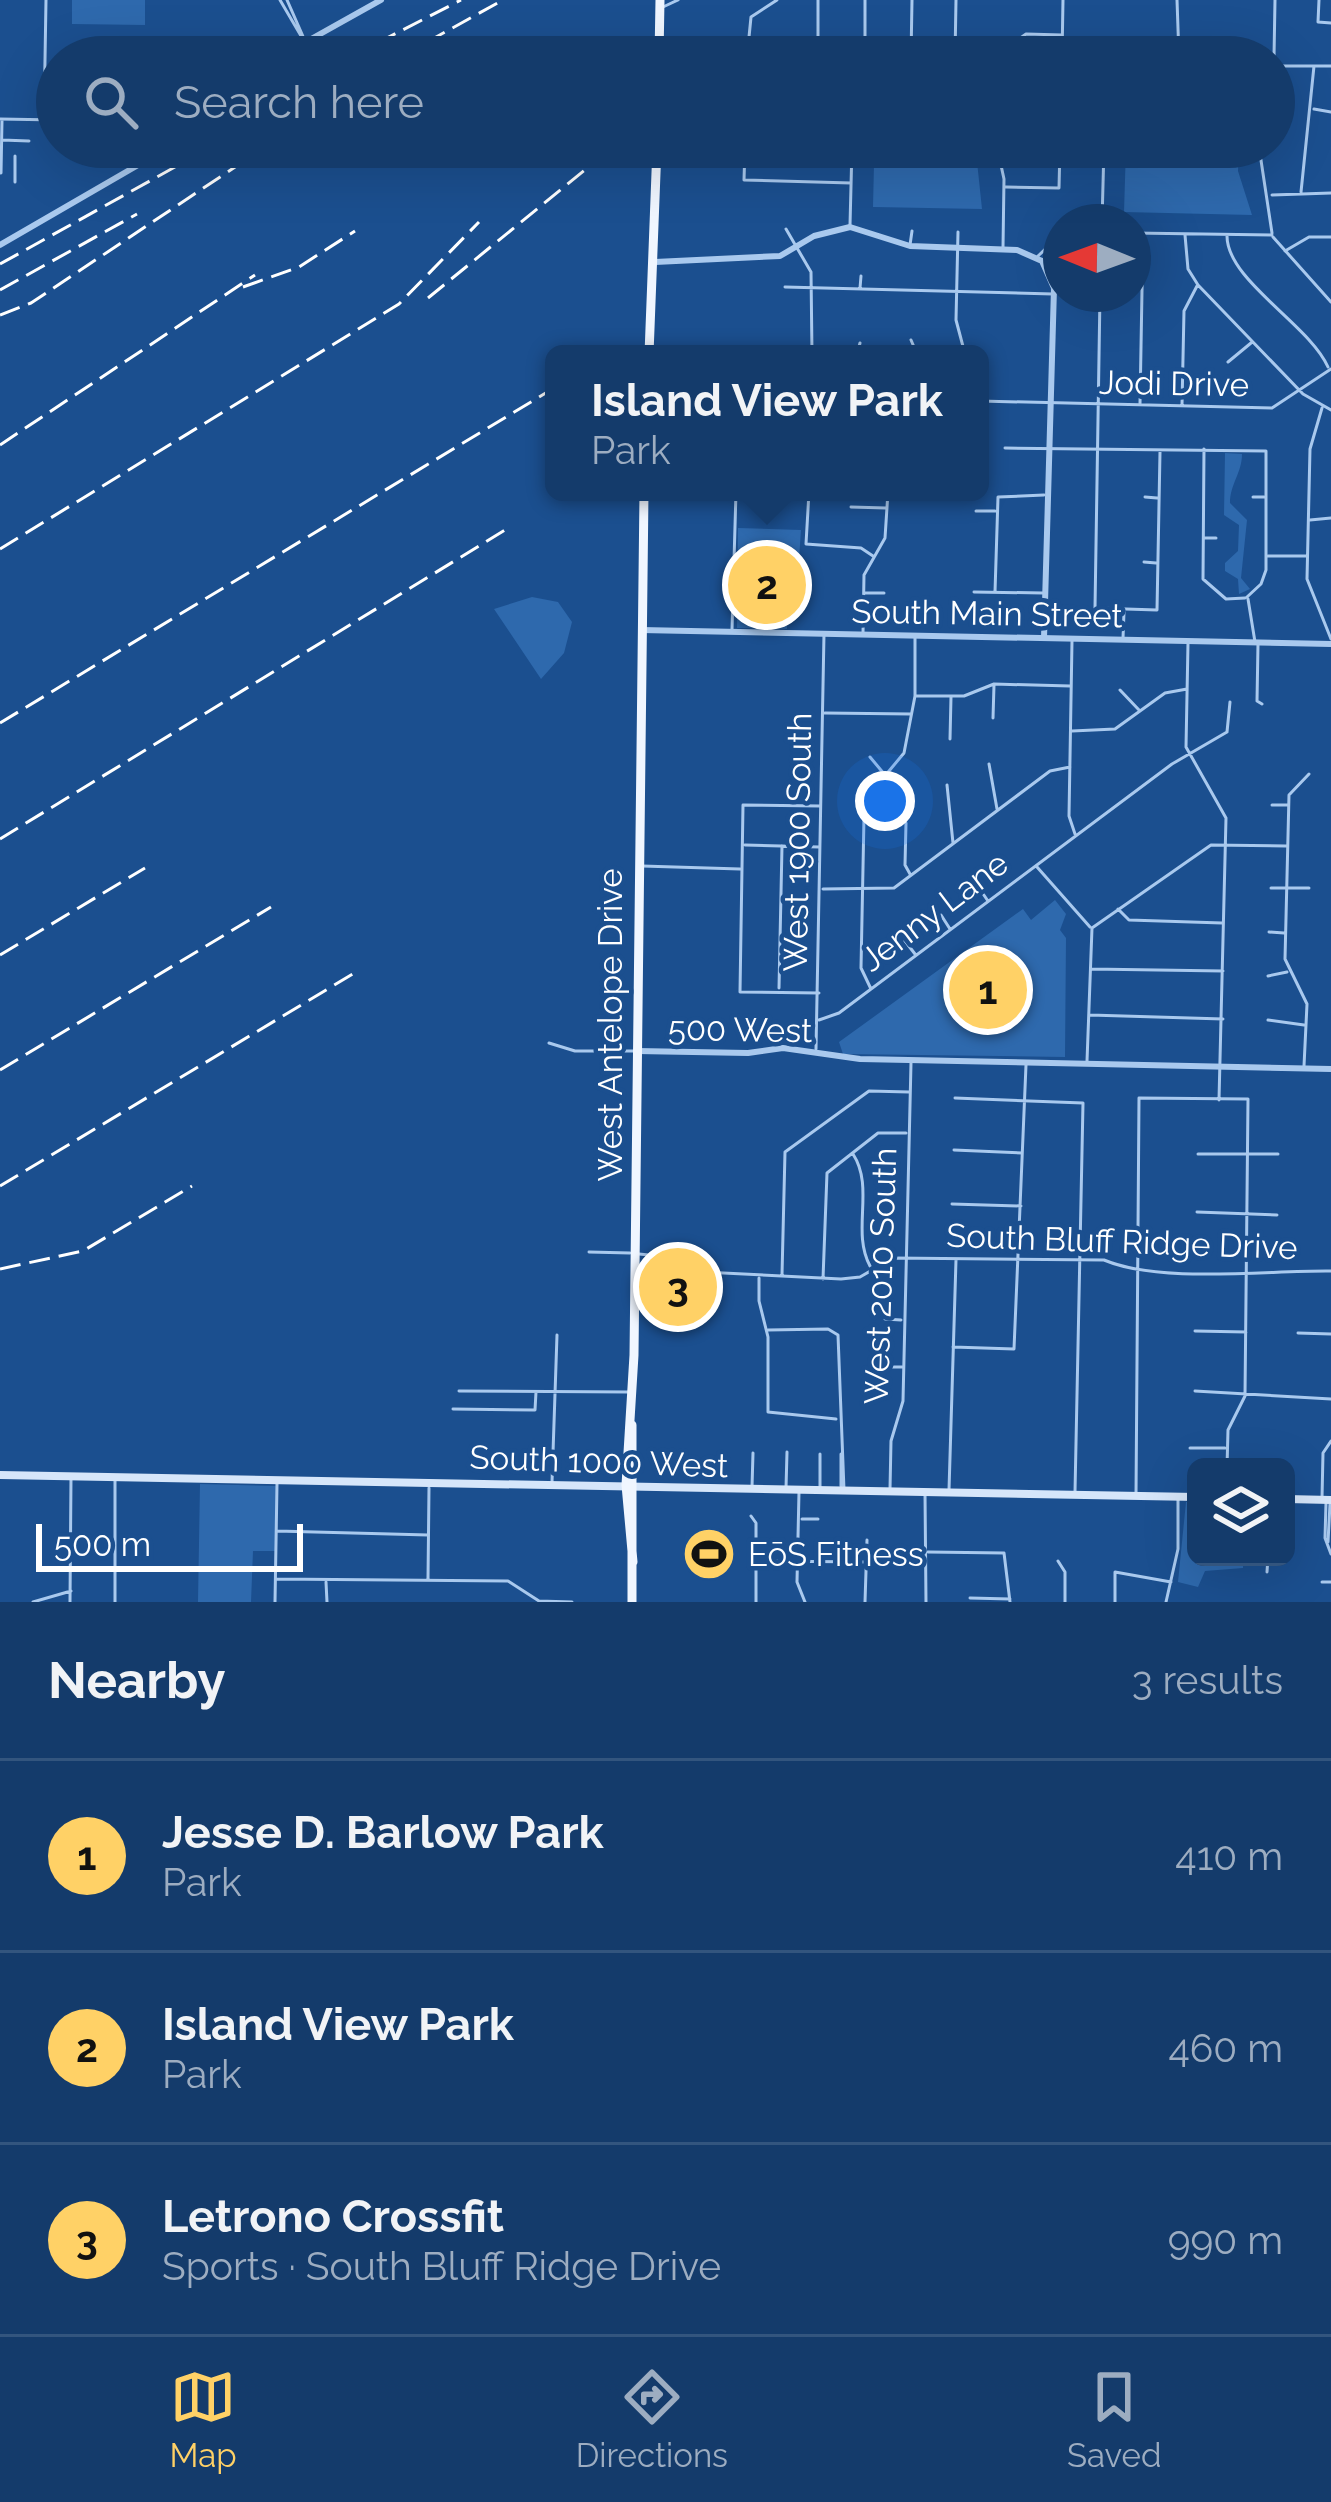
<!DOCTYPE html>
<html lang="en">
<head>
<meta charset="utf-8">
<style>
	body { margin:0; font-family:Raleway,sans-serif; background:#1d4271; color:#f1f3f6 }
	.controls { position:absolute; right:36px; bottom:36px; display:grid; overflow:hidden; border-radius:18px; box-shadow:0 12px 48px #0002 }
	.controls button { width:108px; height:108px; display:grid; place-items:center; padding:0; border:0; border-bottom:3px solid #33557e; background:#143b6b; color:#f1f3f6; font:60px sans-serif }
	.compass { position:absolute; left:1043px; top:204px; width:108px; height:108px; border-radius:50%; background:#143b6b; box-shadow:0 12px 48px #0002; rotate:271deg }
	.scale { position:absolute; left:36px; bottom:30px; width:267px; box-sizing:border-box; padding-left:12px; border:6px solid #fff; border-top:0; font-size:33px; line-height:42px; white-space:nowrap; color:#fff; -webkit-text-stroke:9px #1b4f8f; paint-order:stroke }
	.you { position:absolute; left:885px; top:801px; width:42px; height:42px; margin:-30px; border:9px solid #fff; border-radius:50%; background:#1a73e8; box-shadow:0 0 0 18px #1a73e833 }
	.badge { display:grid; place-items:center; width:78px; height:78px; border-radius:50%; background:#ffd166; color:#111; font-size:39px; font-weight:700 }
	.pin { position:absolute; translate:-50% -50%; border:6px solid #fff; box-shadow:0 3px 12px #0006 }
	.popup { position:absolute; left:545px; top:345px; width:444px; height:156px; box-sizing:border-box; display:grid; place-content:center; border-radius:18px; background:#143b6b; filter:drop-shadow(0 3px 9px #0005); font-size:39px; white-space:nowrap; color:#9dadc1 }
	.popup b { font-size:45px; color:#f1f3f6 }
	.popup::after { content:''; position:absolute; left:50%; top:100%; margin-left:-24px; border:24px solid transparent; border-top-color:#143b6b }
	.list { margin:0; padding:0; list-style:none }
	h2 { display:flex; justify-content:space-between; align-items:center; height:156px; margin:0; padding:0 48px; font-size:51px }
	h2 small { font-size:39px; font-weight:400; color:#9dadc1 }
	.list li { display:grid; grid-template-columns:78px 1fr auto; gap:36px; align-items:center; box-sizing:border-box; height:192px; padding:0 48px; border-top:3px solid #33557e }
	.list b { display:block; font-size:45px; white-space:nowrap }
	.list p { margin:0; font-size:39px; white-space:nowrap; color:#9dadc1 }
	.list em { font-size:39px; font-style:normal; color:#9dadc1 }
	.icon { flex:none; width:66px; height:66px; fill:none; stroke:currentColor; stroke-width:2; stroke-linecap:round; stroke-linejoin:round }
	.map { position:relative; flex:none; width:1331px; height:1602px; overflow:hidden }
	.search { position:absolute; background:#143b6b; box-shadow:0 12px 48px #0002; left:36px; right:36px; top:36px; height:132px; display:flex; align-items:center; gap:30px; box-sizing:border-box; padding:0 42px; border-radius:66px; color:#9dadc1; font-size:45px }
	.sheet { height:732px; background:#143b6b }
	nav { display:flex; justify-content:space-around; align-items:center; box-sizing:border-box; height:168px; border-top:3px solid #33557e; background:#143b6b; font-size:33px; color:#9dadc1 }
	nav a { display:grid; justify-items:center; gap:6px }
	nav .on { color:#ffd166 }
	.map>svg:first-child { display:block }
</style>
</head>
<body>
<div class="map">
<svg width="1331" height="1602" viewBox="0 0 1331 1602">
	<rect width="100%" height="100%" fill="#1b4f8f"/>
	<path fill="#2e69ad" d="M72 0H145V25L72 24Z
		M904 147 985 150 976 152 982 209 873 207 874 164 903 165Z
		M1126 147H1239L1238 171 1252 215 1124 212Z
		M1225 453 1242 454C1242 473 1230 484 1230 503L1247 520 1241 578 1250 589 1239 594 1238 579 1225 571V563L1238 551 1239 525 1224 515Z
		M738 528 801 530 796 602 787 603V629L737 628Z
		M532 597 558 602 572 622 564 653 541 679 494 609Z
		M1055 900 1066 914 1060 930 1066 938 1065 1057 843 1054 839 1042 1023 909 1031 920Z
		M200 1484 277 1486 276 1551H253L251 1602H198Z
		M1186 1502H1196V1557H1243V1568L1205 1571 1198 1587 1178 1582Z"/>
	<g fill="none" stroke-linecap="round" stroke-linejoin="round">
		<path stroke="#a9c9ee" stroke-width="3" d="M280 0 304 41
			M287 0 305 41
			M818 0V57
			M1177 0 1179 57
			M1319 0 1318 22 1331 23
			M663 7 678 0
			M1108 39 1180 44
			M747 44 955 48
			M865 45V0
			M1002 51 1026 34 1062 35
			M747 57 751 17 777 0
			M911 57 912 0
			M955 57 956 0
			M1062 57 1063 0
			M1225 57 1227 41
			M1274 57 1275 0
			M1274 66H1331
			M1314 109 1331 112
			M0 119 57 120
			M44 120 46 0
			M2 140 29 141
			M745 147 744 180 851 183
			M997 147 1004 179 1003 247
			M1259 147 1272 233
			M1 173 2 120
			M15 182V156
			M1006 187 1059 188 1060 147
			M1301 192 1314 66
			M1272 195 1331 193
			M1102 222 1104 147
			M850 225 852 147
			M786 229 811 272 812 354
			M958 232 956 320 965 354
			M1133 233 1272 235
			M1185 235 1188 269 1198 285 1303 394 1331 410
			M1227 235C1226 280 1309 324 1328 367
			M1273 237 1331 302
			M910 245 912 231
			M1285 251 1309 237H1331
			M1038 256 1061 234
			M785 287 1053 294
			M860 288 861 276
			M1100 294 1095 608 1157 610 1160 452
			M911 340 917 354
			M857 354 860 343
			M1228 362 1251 343
			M980 401 1272 408 1331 369
			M1140 404 1143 234
			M1182 405 1184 311 1197 286
			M1322 408 1310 449 1307 579 1331 639
			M1005 448 1266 451V570L1261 584 1247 597
			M1204 449 1203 579 1226 599 1245 598
			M809 492 806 544 861 548 873 556
			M1145 497 1157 498
			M1253 497H1264
			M851 507 886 508
			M976 511H995
			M1310 520 1331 518
			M1204 538H1216
			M1268 556H1306
			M1144 562 1156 563
			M974 592 1043 593
			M995 592 998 497 1044 495
			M865 593H884
			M1248 599 1255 642
			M732 630 736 492
			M863 633 864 575 885 538 888 492
			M1123 638 1124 612
			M1072 641 1069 816 1075 834
			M1188 643 1186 747 1226 818 1219 1100
			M1258 644 1257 701 1262 704
			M1120 690 1139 710
			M915 696H964L994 684 1070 686
			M825 713 911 714
			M993 718 994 685
			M1072 731 1115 729 1165 693 1187 689
			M950 739 951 697
			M870 757 885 775
			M989 764 997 809
			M947 785 953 843
			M1272 805H1287
			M906 823 905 865 910 874
			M745 845 819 847
			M642 866 740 869
			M1037 867 1090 927
			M979 888 988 901
			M1271 888H1309
			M823 889 894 888 1050 771 1070 767
			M1118 909 1129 920 1222 923
			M941 915 950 929
			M1092 928 1211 845 1286 846
			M1269 932 1284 933
			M905 941 915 954
			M1091 969 1223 971
			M1268 976 1287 972
			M779 988 782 846
			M871 989 861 968 864 817 874 789 904 753 915 696V637
			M819 993 740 992 743 805 820 806
			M1090 1015 1223 1019
			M819 1020 839 1013 1172 764 1227 732 1230 702
			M1268 1020 1304 1025
			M549 1043 575 1051H635
			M816 1049 824 634
			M1087 1061 1092 928
			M1304 1066 1307 1004 1285 959 1289 795 1309 774
			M955 1098 1083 1103 1075 1492
			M954 1150 1022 1153
			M853 1154C875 1188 851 1231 870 1266
			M1198 1154H1278
			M952 1204 1021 1206
			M1197 1212 1277 1215
			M589 1252 630 1253
			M639 1254 659 1256 683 1271 841 1279 860 1277 893 1258 1104 1260C1161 1284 1269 1270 1331 1271
			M782 1275 785 1152 869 1091 909 1092
			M759 1278V1301L768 1337V1412L836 1419
			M823 1279 827 1173 878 1133H906
			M885 1319 901 1320
			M768 1330 828 1329 838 1335 844 1490
			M1195 1331 1246 1332
			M1298 1333 1331 1334
			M953 1347 1014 1349 1026 1065
			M885 1367H902
			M459 1391 629 1392
			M1195 1391 1331 1399
			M453 1409 535 1410 536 1392
			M1190 1448H1225
			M841 1454V1486
			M552 1482 557 1335
			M752 1487 753 1453
			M786 1488 787 1452
			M820 1489V1454
			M890 1489 891 1441 903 1401 911 1063
			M949 1490 956 1260
			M799 1492 797 1582 805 1602
			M925 1493 926 1602
			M1136 1495 1139 1098 1248 1099 1245 1396 1228 1430 1227 1467
			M1322 1498 1323 1453 1331 1441
			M1326 1503 1325 1538 1331 1554
			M751 1516 756 1523V1602
			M802 1519H818
			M277 1531 428 1535
			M1328 1542 1330 1504
			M928 1552 1004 1553 1010 1602
			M757 1561 866 1562
			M1058 1561 1065 1572V1602
			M1267 1572 1268 1557
			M276 1579 508 1581 539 1601 572 1602
			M428 1579 429 1488
			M326 1582 327 1602
			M1322 1582H1331
			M970 1598 1010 1599
			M33 1602 71 1591
			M70 1602 71 1478
			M115 1602V1478
			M275 1602 277 1484
			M865 1602 867 1540
			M1115 1602V1572L1171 1582
			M1166 1602 1178 1549V1497"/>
		<path stroke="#a9c9ee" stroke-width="6" d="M279 57 381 0
			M0 245 145 161 157 147
			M655 262 780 256 814 236 850 227 910 246 1017 250 1042 261 1054 288 1044 638
			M641 630 1331 644
			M637 1051 748 1053 783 1048 860 1059 1331 1069"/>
		<path stroke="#d6e6fa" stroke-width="8" d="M0 1475 1196 1497
			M1286 1499 1331 1500"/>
		<path stroke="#f0f6ff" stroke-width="9" d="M659 57 660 0
			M649 354 657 147
			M632 1425V1602
			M633 1562 626 1485 634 1355 644 492"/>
		<path stroke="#fff" stroke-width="3" stroke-dasharray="21 9" stroke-linecap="butt" d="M350 57 461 0
			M400 57 503 0
			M0 264 211 147
			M243 287 299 267 355 231
			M0 290 137 214
			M428 298 613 147
			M0 315 31 303 265 147
			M0 445 255 275
			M0 549 399 304 479 222
			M0 723 554 388
			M0 839 510 527
			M0 955 145 868
			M0 1070 271 907
			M0 1186 356 972
			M0 1269 83 1251 192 1186"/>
	</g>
	<defs>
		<g id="stadium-disc" transform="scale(2.7)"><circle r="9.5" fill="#ffd166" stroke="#1b4f8f"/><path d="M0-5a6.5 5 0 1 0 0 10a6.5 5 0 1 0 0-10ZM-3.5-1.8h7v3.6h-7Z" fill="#111"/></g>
	</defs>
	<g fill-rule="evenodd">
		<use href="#stadium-disc" x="709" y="1554"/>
	</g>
	<g text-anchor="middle" stroke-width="9" stroke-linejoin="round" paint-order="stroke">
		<g font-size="33" fill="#fff" stroke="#1b4f8f">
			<text transform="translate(1174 383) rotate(1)" y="12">Jodi Drive</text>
			<text transform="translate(987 613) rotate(1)" y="12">South Main Street</text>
			<text transform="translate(797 842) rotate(-89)" y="12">West 1900 South</text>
			<text transform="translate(934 911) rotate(-37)" y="12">Jenny Lane</text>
			<text transform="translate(610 1025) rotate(-90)" y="12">West Antelope Drive</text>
			<text transform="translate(740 1029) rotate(1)" y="12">500 West</text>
			<text transform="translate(1122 1241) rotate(2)" y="12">South Bluff Ridge Drive</text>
			<text transform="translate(880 1276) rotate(-88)" y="12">West 2010 South</text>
			<text transform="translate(599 1461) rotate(2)" y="12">South 1000 West</text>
		</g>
		<g font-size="33" fill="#fff" stroke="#1b4f8f" text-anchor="start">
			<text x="748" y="1566">EōS Fitness</text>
		</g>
	</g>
</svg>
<div class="controls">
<button><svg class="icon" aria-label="layers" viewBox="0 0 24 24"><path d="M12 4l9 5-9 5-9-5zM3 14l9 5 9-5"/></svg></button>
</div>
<svg class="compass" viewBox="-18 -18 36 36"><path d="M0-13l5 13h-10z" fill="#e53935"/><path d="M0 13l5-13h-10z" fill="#9dadc1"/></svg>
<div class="scale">500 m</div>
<div class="you"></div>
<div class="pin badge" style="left:988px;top:990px">1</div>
<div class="pin badge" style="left:767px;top:585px">2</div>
<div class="popup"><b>Island View Park</b>Park</div>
<div class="pin badge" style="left:678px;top:1287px">3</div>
<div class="search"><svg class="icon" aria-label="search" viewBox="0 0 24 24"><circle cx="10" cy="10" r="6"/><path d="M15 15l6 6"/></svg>Search here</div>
</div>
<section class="sheet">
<h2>Nearby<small>3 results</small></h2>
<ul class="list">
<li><span class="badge">1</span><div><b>Jesse D. Barlow Park</b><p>Park</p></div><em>410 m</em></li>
<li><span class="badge">2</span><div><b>Island View Park</b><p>Park</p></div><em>460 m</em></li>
<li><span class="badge">3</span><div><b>Letrono Crossfit</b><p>Sports · South Bluff Ridge Drive</p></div><em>990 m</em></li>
</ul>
</section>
<nav>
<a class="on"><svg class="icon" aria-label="map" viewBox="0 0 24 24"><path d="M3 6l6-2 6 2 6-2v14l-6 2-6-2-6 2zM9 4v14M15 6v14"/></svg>Map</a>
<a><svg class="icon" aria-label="directions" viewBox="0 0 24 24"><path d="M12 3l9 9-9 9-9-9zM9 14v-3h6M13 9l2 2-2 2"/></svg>Directions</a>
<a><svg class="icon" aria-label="saved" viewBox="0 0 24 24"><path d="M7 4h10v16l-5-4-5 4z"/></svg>Saved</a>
</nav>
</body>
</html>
